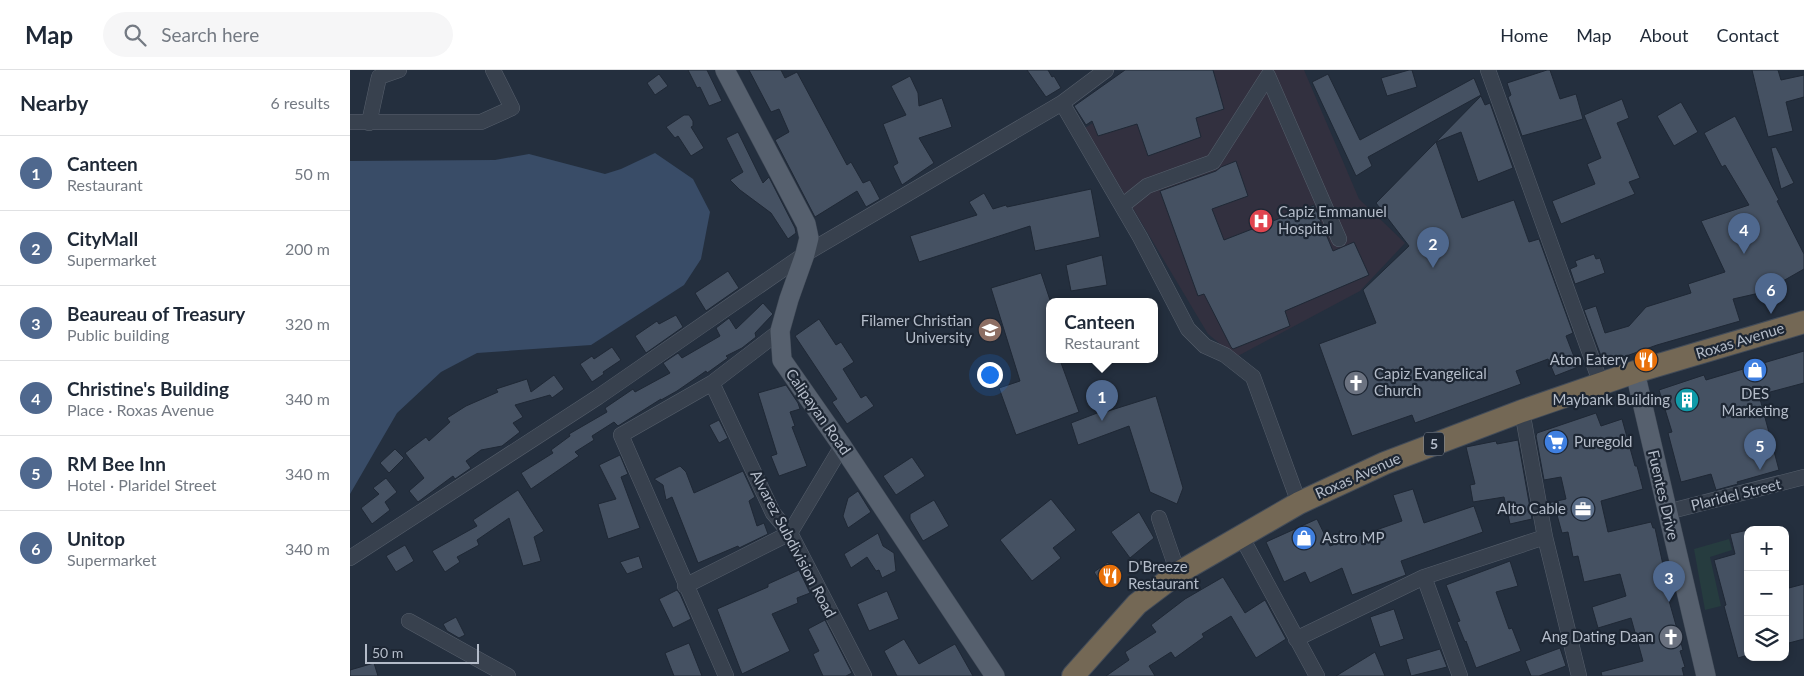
<!DOCTYPE html>
<html lang="en">
<head>
<meta charset="utf-8">
<style>
	body { margin:0; font-family:Lato,sans-serif; background:#f6f6f7; color:#1f2937 }
	.controls { position:absolute; right:15px; bottom:15px; display:grid; overflow:hidden; border-radius:10px; box-shadow:0 2px 8px #0003 }
	.controls button { width:45px; height:45px; display:grid; place-items:center; padding:0; border:0; border-bottom:1px solid #e0e1e3; background:#fff; color:#1f2937; font:25px sans-serif }
	.scale { position:absolute; left:15px; bottom:12px; width:114px; box-sizing:border-box; padding-left:5px; border:2px solid #b4bcc9; border-top:0; font-size:14px; line-height:18px; white-space:nowrap; color:#b4bcc9; -webkit-text-stroke:4px #1d2633; paint-order:stroke }
	.you { position:absolute; left:639px; top:304px; width:18px; height:18px; margin:-12px; border:4px solid #fff; border-radius:50%; background:#1a73e8; box-shadow:0 0 0 8px #1a73e833 }
	.badge { display:grid; place-items:center; width:32px; height:32px; border-radius:50%; background:#4f688e; color:#fff; font-size:16px; font-weight:700 }
	.pin { position:absolute; translate:-50% -41px; filter:drop-shadow(0 1px 2px #0008) }
	.pin::after { content:''; position:absolute; top:26px; width:18px; height:15px; background:inherit; clip-path:polygon(0 0,100% 0,50% 100%) }
	.popup { position:absolute; left:696px; top:228px; width:112px; height:65px; box-sizing:border-box; display:grid; place-content:center; border-radius:10px; background:#fff; filter:drop-shadow(0 1px 4px #0005); font-size:16px; white-space:nowrap; color:#747a83 }
	.popup b { font-size:19px; color:#1f2937 }
	.popup::after { content:''; position:absolute; left:50%; top:100%; margin-left:-10px; border:10px solid transparent; border-top-color:#fff }
	.list { margin:0; padding:0; list-style:none }
	h2 { display:flex; justify-content:space-between; align-items:center; height:65px; margin:0; padding:0 20px; font-size:21px }
	h2 small { font-size:16px; font-weight:400; color:#747a83 }
	.list li { display:grid; grid-template-columns:32px 1fr auto; gap:15px; align-items:center; box-sizing:border-box; height:75px; padding:0 20px; border-top:1px solid #e0e1e3 }
	.list b { display:block; font-size:19px; white-space:nowrap }
	.list p { margin:0; font-size:16px; white-space:nowrap; color:#747a83 }
	.list em { font-size:16px; font-style:normal; color:#747a83 }
	.icon { flex:none; width:28px; height:28px; fill:none; stroke:currentColor; stroke-width:2; stroke-linecap:round; stroke-linejoin:round }
	.map { position:relative; flex:none; width:1454px; height:606px; overflow:hidden }
	header { display:flex; align-items:center; gap:30px; box-sizing:border-box; height:70px; padding:0 25px; background:#fff; border-bottom:1px solid #e0e1e3 }
	header strong { font-size:24px }
	nav { display:flex; gap:28px; margin-inline-start:auto; font-size:18px }
	.search { width:350px; height:45px; background:#f6f6f7; display:flex; align-items:center; gap:12px; box-sizing:border-box; padding:0 18px; border-radius:28px; color:#747a83; font-size:19px }
	main { display:flex }
	aside { flex:1; background:#fff }
	.map>svg:first-child { display:block }
</style>
</head>
<body>
<header>
<strong>Map</strong>
<div class="search"><svg class="icon" aria-label="search" viewBox="0 0 24 24"><circle cx="10" cy="10" r="6"/><path d="M15 15l6 6"/></svg>Search here</div>
<nav><a>Home</a><a>Map</a><a>About</a><a>Contact</a></nav>
</header>
<main>
<aside>
<h2>Nearby<small>6 results</small></h2>
<ul class="list">
<li><span class="badge">1</span><div><b>Canteen</b><p>Restaurant</p></div><em>50 m</em></li>
<li><span class="badge">2</span><div><b>CityMall</b><p>Supermarket</p></div><em>200 m</em></li>
<li><span class="badge">3</span><div><b>Beaureau of Treasury</b><p>Public building</p></div><em>320 m</em></li>
<li><span class="badge">4</span><div><b>Christine's Building</b><p>Place · Roxas Avenue</p></div><em>340 m</em></li>
<li><span class="badge">5</span><div><b>RM Bee Inn</b><p>Hotel · Plaridel Street</p></div><em>340 m</em></li>
<li><span class="badge">6</span><div><b>Unitop</b><p>Supermarket</p></div><em>340 m</em></li>
</ul>
</aside>
<div class="map">
<svg width="1454" height="606" viewBox="0 0 1454 606">
	<rect width="100%" height="100%" fill="#242f3e"/>
	<path fill="#32303f" d="M825 0H954L1009 129 1055 173 1010 221 886 287 858 264 735 58Z"/>
	<path fill="#263c3f" d="M1379 469 1382 480 1360 487 1371 536 1355 540 1344 479Z"/>
	<path fill="#394c67" d="M305 83 343 109 360 142 351 189 334 215 241 275 127 283 91 302 47 343 0 424V91L145 90 179 84 255 104 271 99Z"/>
	<path fill="#455162" stroke="#1f2835" d="M338 0H357L372 31 359 36 350 17 347 18Z
		M399 0H431L435 8 447 2 497 95 501 92 513 113 520 110 530 129 516 137 507 121 465 147 425 70 439 62 429 39 421 42Z
		M677 0H698L702 7 704 6 711 18 696 27Z
		M775 0H863L874 39 846 48 851 67 798 86 787 54 748 66 742 51 736 55 724 36Z
		M1059 0H1062L1067 17 1037 26 1031 8Z
		M1197 0H1200L1210 29 1226 24 1233 49 1172 66 1158 27 1161 25 1157 13Z
		M1402 0H1428L1431 10 1454 5V27L1436 32 1443 61 1418 67Z
		M309 4 318 16 305 25 297 13Z
		M978 4 1010 70 1124 8 1131 25 1018 87 1022 96 1006 106 962 12Z
		M560 6 568 23 569 36 592 28 602 57 569 68 584 93 552 115 543 96 548 93 533 54 556 45 541 16Z
		M1131 26 1135 35 1140 33 1163 98 1128 112 1111 62 1086 72 1112 148 1164 130 1179 172 1189 169 1223 263 1216 266 1228 297 1205 306 1198 289 1166 301 1171 314 1065 353 1062 345 1002 366 969 274 1026 253 1013 220 1059 176 1026 133Z
		M1272 29 1279 48 1267 53 1290 108 1279 112 1285 124 1211 154 1202 131 1245 114 1237 94 1251 88 1234 45Z
		M1331 32 1348 62 1324 76 1307 46Z
		M334 45H339L343 51V56L341 57 354 78 341 86 328 66 325 68 316 57Z
		M1385 46 1429 130 1427 131 1454 184V199L1433 211 1436 217 1383 229 1390 251 1307 275 1254 294 1234 240 1246 236 1255 263 1279 256 1296 237 1341 223 1338 214 1375 202 1351 151 1399 135 1375 95 1372 97 1354 63Z
		M388 62 413 113 419 107 445 158 446 163 438 169 421 143 390 120 380 110 393 102 376 68Z
		M1426 77 1444 113 1431 119 1421 78Z
		M886 91 898 126 862 139 874 170 964 135 983 181 1004 172 1019 205 935 241 940 256 883 279 881 277 854 224 848 226 810 121 866 101 871 97Z
		M741 119 750 167 685 181 680 156 569 192 560 166 627 145 619 132 634 123 643 139 656 135 657 137Z
		M1244 184 1246 189 1250 188 1255 203 1225 214 1220 199 1227 196 1225 191Z
		M752 185 757 215 721 221 716 195Z
		M378 201 389 218 356 241 345 223Z
		M691 203 700 230V290H710L729 342 666 365 649 318 670 311 641 218Z
		M413 233 423 244 405 263 406 267 392 278 376 286 378 288 357 303 356 301 327 321 311 330V329L268 356 264 352 242 366 244 370 225 382 229 386 181 419 171 403 203 383 201 380 220 366 219 364 257 342 255 338 283 319 285 322 320 303 313 293 328 283 332 288 370 266 366 258 379 248 386 259Z
		M326 245 333 257 296 283 285 266 307 251 309 254Z
		M469 249 486 275 491 272 504 292 493 299 511 328 516 325 524 336 497 354 482 332 487 329 445 266Z
		M262 277 271 290 253 302 254 304 242 312 230 294 242 286 244 289Z
		M1454 281V313L1409 325 1429 400 1387 412 1388 414 1366 420 1361 404 1331 412 1318 363 1322 362 1309 320 1354 305 1356 310Z
		M204 305 214 319 202 328 200 325 165 335 173 347 163 353 170 362 152 376 131 380 116 391 121 398 105 409 103 406 68 432 59 421 74 408 55 383 76 367 79 371 100 352 97 348 116 336 148 322 146 319 177 309 181 322Z
		M436 315 448 333 450 339 440 342 445 356 442 357 457 396 429 406 421 386 427 384 408 323Z
		M806 326 833 418 827 434 800 422 779 356 728 375 721 353 755 340V342Z
		M1246 343 1251 356 1272 349 1285 396H1287L1293 419 1251 431 1258 462 1301 452 1303 458H1305L1320 527H1318L1333 580 1330 581 1335 597 1332 598 1334 606H1252L1251 602 1293 591 1281 548 1248 558 1242 537 1276 526 1270 504 1234 512 1228 486 1223 487 1218 462 1212 463 1207 445 1201 446 1198 433 1216 429 1211 407 1194 410 1186 366 1187 363Z
		M369 350 378 368 369 373 359 355Z
		M1168 370 1182 449 1160 454 1154 427 1123 432 1120 415 1125 414 1116 377 1146 371 1147 374Z
		M45 379 54 388 39 403 30 393Z
		M270 385 278 404 271 407 290 458 258 469 248 434 266 429 249 395Z
		M562 387 575 406 546 425 533 406Z
		M330 396 336 402 344 423 393 401 405 427 399 431 407 456 414 453 418 464 389 478 388 476 348 493 322 427 316 430 313 415 304 409Z
		M36 408 47 422 35 432 40 440 22 454 11 438 29 424 23 418Z
		M1063 419 1074 453 1124 436 1133 462 1051 491 1056 505 1002 525 992 498 960 513 955 502 934 512 916 472 967 449 980 476 1052 451 1043 425Z
		M168 420 194 461 184 467 191 491 173 496 159 448 127 470 129 475 107 487 110 492 95 502 82 481 127 456 123 450Z
		M508 421 521 442 498 458 493 446 498 428Z
		M701 429 726 460 703 478 711 488 682 511 650 470Z
		M584 430 599 456 573 471 560 449V444Z
		M789 442 804 468 780 488 761 462Z
		M1398 460V585L1388 588 1374 536 1376 535 1364 490 1385 484 1380 464Z
		M528 463 533 476 544 483 546 501 532 508 529 500 526 501 517 487 501 498 494 484Z
		M55 475 64 491 46 502 36 486Z
		M289 486 293 498 277 504 270 492Z
		M1160 491 1168 516 1146 522 1159 559 1162 558 1171 581 1126 598 1116 571 1115 572 1107 552 1110 551 1096 515Z
		M758 492 769 508 754 518 744 502Z
		M449 500 460 523 447 528 448 533 422 544 440 581 392 604 367 539 418 517V514Z
		M873 507 895 543 915 530 936 569 906 588 881 546 852 564 854 567 825 588 821 582 799 596 805 606H756L779 590 775 582 806 562 801 555 835 529Z
		M1454 514V569L1435 574V519Z
		M327 520 330 524 341 549 323 558 309 529Z
		M537 521 549 549 519 561 507 534Z
		M1044 539 1054 569 1030 577 1020 547Z
		M106 547 115 565 109 568 97 561 93 554Z
		M475 550 502 603 496 606H473L463 584 469 581 458 559Z
		M554 569 569 594 605 574 623 606H547L534 581Z
		M339 573 352 606H324L315 583Z
		M1210 578 1216 596 1189 606H1181L1175 591Z
		M1090 579 1097 597 1061 606 1056 589Z
		M1025 582 1035 606H986Z
		M24 593 28 606H0V600Z"/>
	<g fill="none" stroke-linecap="round" stroke-linejoin="round">
		<g stroke="#565f6c" stroke-width="16">
			<path id="minor" d="M1138 0 1251 314
				M712 33 790 167 838 259 855 276 875 285 903 307 949 433
				M0 52H131L162 38 143 0
				M19 53 29 7 49 0
				M772 136 797 116 863 92 918 6 989 169
				M362 313 423 443 440 463 514 606
				M1172 341 1195 467 1229 606
				M1317 442 1454 407
				M809 448 828 503
				M891 466 967 606
				M0 488 248 327 455 184 712 33 756 0
				M1074 507 1110 606
				M335 516 440 463 492 376
				M59 551 158 606
				M946 569 1074 507 1195 467
				M376 606 271 365 362 313 430 261"/>
		</g>
		<g stroke="#414a57" stroke-width="20">
			<path id="major" d="M375 0 456 154 459 168 455 184 439 229 430 261 432 290 492 376 645 606
				M1285 302 1356 606"/>
		</g>
		<g stroke="#434c59" stroke-width="24">
			<path id="highway" d="M723 606 787 534 828 503 949 433 1035 393 1172 341 1285 302 1454 252"/>
		</g>
		<use href="#minor" stroke="#38414e" stroke-width="15"/>
		<use href="#major" stroke="#56606e" stroke-width="19"/>
		<use href="#highway" stroke="#746855" stroke-width="22"/>
	</g>
	<defs>
		<g id="hospital-disc" transform="scale(1.25)"><circle r="9.5" fill="#e0444e" stroke="#1d2633"/><path d="M-5-5h3v3.5h4V-5h3V5h-3V1.5h-4V5h-3Z" fill="#fff"/></g>
		<g id="university-disc" transform="scale(1.25)"><circle r="9.5" fill="#8d6e63" stroke="#1d2633"/><path d="M0-5L7-2L0 1L-7-2ZM-4 1L0 2.5L4 1V4Q0 6-4 4Z" fill="#fff"/></g>
		<g id="restaurant-disc" transform="scale(1.25)"><circle r="9.5" fill="#e8710a" stroke="#1d2633"/><path d="M-5-6h1v4h1v-4h1v4h1v-4h1v5L-1.5 .5V6h-2V.5L-5-1ZM5-6V6H3V1.5H1.5Q1.5-4 5-6Z" fill="#fff"/></g>
		<g id="shop-disc" transform="scale(1.25)"><circle r="9.5" fill="#3f7fe0" stroke="#1d2633"/><path d="M-5-2.5h2.3a2.7 3.5 0 0 1 5.4 0H5L5.5 6h-11ZM-1.5-2.5h3a1.5 2.3 0 0 0-3 0Z" fill="#fff"/></g>
		<g id="church-disc" transform="scale(1.25)"><circle r="9.5" fill="#6b7280" stroke="#1d2633"/><path d="M-1.2-6h2.4v3.5h3.3v2.4h-3.3V6h-2.4V-.1h-3.3v-2.4h3.3Z" fill="#fff"/></g>
		<g id="building-disc" transform="scale(1.25)"><circle r="9.5" fill="#0f9aa8" stroke="#1d2633"/><path d="M-4-6H4V6H1V3H-1V6H-4ZM-2.5-4.3h1.7v1.8h-1.7ZM.8-4.3h1.7v1.8H.8ZM-2.5-1h1.7V.8h-1.7ZM.8-1h1.7V.8H.8Z" fill="#fff"/></g>
		<g id="supermarket-disc" transform="scale(1.25)"><circle r="9.5" fill="#3f7fe0" stroke="#1d2633"/><path d="M-6-5.5h2.5l.6 2H6L4.5 2H-2.5L-4.4-4H-6ZM-1.5 3.2a1.3 1.3 0 1 0 .1 0ZM3 3.2a1.3 1.3 0 1 0 .1 0Z" fill="#fff"/></g>
		<g id="office-disc" transform="scale(1.25)"><circle r="9.5" fill="#5c6f8a" stroke="#1d2633"/><path d="M-6-3h4V-5.5h4V-3h4V5H-6ZM-1-4.5V-3h2v-1.5ZM-6 0V1H6V0Z" fill="#fff"/></g>
	</defs>
	<g fill-rule="evenodd">
		<use href="#hospital-disc" x="911" y="151"/>
		<use href="#university-disc" x="640" y="260"/>
		<use href="#restaurant-disc" x="1296" y="290"/>
		<use href="#shop-disc" x="1405" y="300"/>
		<use href="#church-disc" x="1006" y="313"/>
		<use href="#building-disc" x="1337" y="330"/>
		<use href="#supermarket-disc" x="1206" y="372"/>
		<use href="#office-disc" x="1233" y="439"/>
		<use href="#shop-disc" x="954" y="468"/>
		<use href="#restaurant-disc" x="760" y="506"/>
		<use href="#church-disc" x="1321" y="567"/>
	</g>
	<g text-anchor="middle" stroke-width="4.5" stroke-linejoin="round" paint-order="stroke">
		<rect fill="#1d2633" stroke="#878f9c" stroke-width="1" x="1074" y="362.5" width="20" height="23" rx="4"/>
		<g font-size="14" font-weight="bold" fill="#b4bcc9">
			<text x="1084" y="379">5</text>
		</g>
		<g font-size="15" fill="#b4bcc9" stroke="#1d2633" text-anchor="start">
			<text x="928" y="147">Capiz Emmanuel<tspan x="928" dy="17">Hospital</tspan></text>
			<text x="622" y="256" text-anchor="end">Filamer Christian<tspan x="622" dy="17">University</tspan></text>
			<text x="1278" y="295" text-anchor="end">Aton Eatery</text>
			<text x="1024" y="309">Capiz Evangelical<tspan x="1024" dy="17">Church</tspan></text>
			<text x="1405" y="329" text-anchor="middle">DES<tspan x="1405" dy="17">Marketing</tspan></text>
			<text x="1320" y="335" text-anchor="end">Maybank Building</text>
			<text x="1224" y="377">Puregold</text>
			<text x="1216" y="444" text-anchor="end">Alto Cable</text>
			<text x="972" y="473">Astro MP</text>
			<text x="778" y="502">D'Breeze<tspan x="778" dy="17">Restaurant</tspan></text>
			<text x="1304" y="572" text-anchor="end">Ang Dating Daan</text>
		</g>
		<g font-size="15" fill="#b4bcc9" stroke="#1d2633">
			<text transform="translate(1390 271) rotate(-17)" y="5">Roxas Avenue</text>
			<text transform="translate(468 342) rotate(55)" y="5">Calipayan Road</text>
			<text transform="translate(1008 406) rotate(-24)" y="5">Roxas Avenue</text>
			<text transform="translate(1313 425) rotate(77)" y="5">Fuentes Drive</text>
			<text transform="translate(1386 425) rotate(-14)" y="5">Plaridel Street</text>
			<text transform="translate(443 474) rotate(62)" y="5">Alvarez Subdivision Road</text>
		</g>
	</g>
</svg>
<div class="controls">
<button>+</button>
<button>−</button>
<button><svg class="icon" aria-label="layers" viewBox="0 0 24 24"><path d="M12 4l9 5-9 5-9-5zM3 14l9 5 9-5"/></svg></button>
</div>
<div class="scale">50 m</div>
<div class="you"></div>
<div class="pin badge" style="left:752px;top:351px">1</div>
<div class="popup"><b>Canteen</b>Restaurant</div>
<div class="pin badge" style="left:1083px;top:198px">2</div>
<div class="pin badge" style="left:1319px;top:532px">3</div>
<div class="pin badge" style="left:1394px;top:184px">4</div>
<div class="pin badge" style="left:1410px;top:400px">5</div>
<div class="pin badge" style="left:1421px;top:244px">6</div>
</div>
</main>
</body>
</html>
